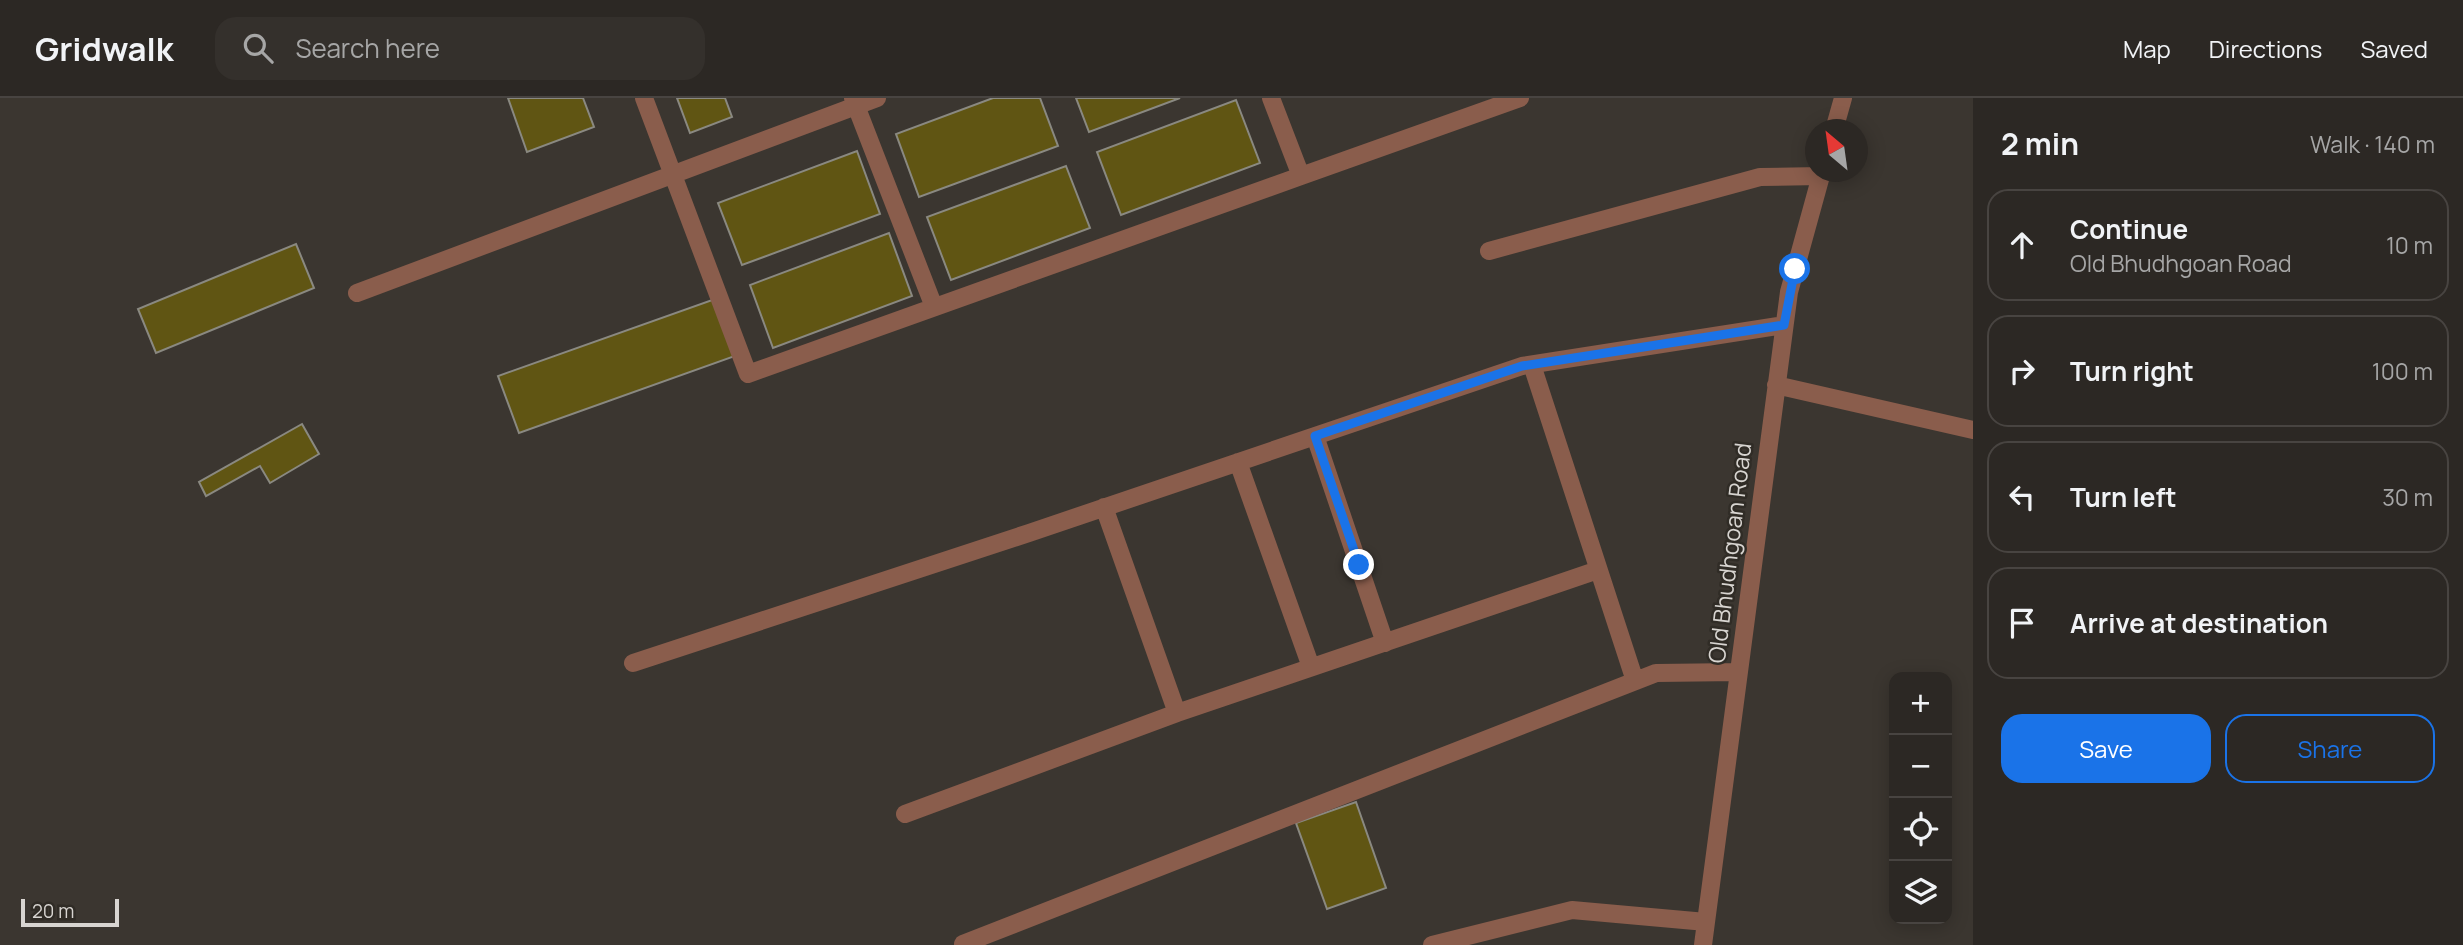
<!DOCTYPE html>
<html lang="en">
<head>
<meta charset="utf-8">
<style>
	body { margin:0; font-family:Manrope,sans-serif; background:#34302c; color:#f1f3f6 }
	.controls { position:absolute; right:21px; bottom:21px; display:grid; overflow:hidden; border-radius:14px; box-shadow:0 4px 18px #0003 }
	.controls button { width:63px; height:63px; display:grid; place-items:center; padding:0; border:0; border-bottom:2px solid #484441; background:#2c2824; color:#f1f3f6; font:35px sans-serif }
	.compass { position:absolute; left:1805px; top:21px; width:63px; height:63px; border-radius:50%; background:#2c2824; box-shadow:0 4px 18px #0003; rotate:331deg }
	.scale { position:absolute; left:21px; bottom:18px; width:98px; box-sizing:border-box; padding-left:7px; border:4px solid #d8d5d1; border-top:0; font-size:19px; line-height:24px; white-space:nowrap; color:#d8d5d1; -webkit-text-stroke:5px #302c26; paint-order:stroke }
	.stop { position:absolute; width:21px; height:21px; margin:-16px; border:5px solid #1a73e8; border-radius:50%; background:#fff }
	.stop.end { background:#1a73e8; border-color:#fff; box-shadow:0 2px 7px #0008 }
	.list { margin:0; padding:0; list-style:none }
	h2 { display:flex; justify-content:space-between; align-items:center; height:91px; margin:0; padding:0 28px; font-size:30px }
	h2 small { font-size:23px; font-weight:400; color:#a6a6a6 }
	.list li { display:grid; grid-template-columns:46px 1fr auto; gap:21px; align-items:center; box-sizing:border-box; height:112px; margin:0 14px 14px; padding:0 14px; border:2px solid #484441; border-radius:21px }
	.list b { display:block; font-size:26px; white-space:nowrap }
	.list p { margin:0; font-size:23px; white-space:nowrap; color:#a6a6a6 }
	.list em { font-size:23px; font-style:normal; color:#a6a6a6 }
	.actions { display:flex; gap:14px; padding:21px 28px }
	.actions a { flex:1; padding:16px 0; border:2px solid #1a73e8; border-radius:21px; text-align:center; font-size:24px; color:#1a73e8 }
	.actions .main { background:#1a73e8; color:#fff }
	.icon { flex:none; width:38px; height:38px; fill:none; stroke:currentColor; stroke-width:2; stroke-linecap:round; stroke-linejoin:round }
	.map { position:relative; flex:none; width:1973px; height:847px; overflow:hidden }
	header { display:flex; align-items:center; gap:42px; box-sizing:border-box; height:98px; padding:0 35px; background:#2c2824; border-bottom:2px solid #484441 }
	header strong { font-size:33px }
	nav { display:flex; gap:38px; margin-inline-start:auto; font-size:24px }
	.search { width:490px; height:63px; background:#34302c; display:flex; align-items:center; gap:18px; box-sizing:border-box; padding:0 24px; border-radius:21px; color:#a6a6a6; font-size:26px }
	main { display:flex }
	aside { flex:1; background:#2c2824 }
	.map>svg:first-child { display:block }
</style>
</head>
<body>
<header>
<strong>Gridwalk</strong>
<div class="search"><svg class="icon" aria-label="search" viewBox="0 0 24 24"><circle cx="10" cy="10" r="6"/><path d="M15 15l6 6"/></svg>Search here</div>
<nav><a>Map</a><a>Directions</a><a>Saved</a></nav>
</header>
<main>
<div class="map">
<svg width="1973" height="847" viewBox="0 0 1973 847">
	<rect width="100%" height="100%" fill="#3b3630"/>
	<path fill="#605513" stroke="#8a8981" stroke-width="2" d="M508 0H583L594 29 527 54Z
		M677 0H725L732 19 690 35Z
		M993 0H1040L1058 48 919 99 896 36Z
		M1076 0H1180L1089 34Z
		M1236 2 1260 65 1121 117 1097 54Z
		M857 53 880 116 742 167 718 105Z
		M1066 68 1090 130 951 182 927 119Z
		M889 135 912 198 773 250 750 187Z
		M296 146 314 190 156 255 138 211Z
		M715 201 735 258 519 335 498 278Z
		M302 326 319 356 270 385 260 368 206 398 199 384Z
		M1356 704 1386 790 1327 811 1296 725Z"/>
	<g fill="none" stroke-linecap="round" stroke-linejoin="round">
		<path stroke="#8a5d4c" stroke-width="18" d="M644 0 748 276 1301 78 1271 0
			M853 0 934 209
			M1834 32 1843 0
			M1301 78 1520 0
			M1489 153 1760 79 1821 78
			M357 195 877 0
			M1532 267 1635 583
			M1776 287 1973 332
			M1315 338 1385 545
			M1238 364 1311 569
			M633 565 1029 435 1522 268 1784 227
			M1177 615 1598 472
			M905 716 1177 615 1104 409
			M963 846 1656 575 1739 574
			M1432 847 1572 812 1706 824
			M1703 847 1789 194 1822 74"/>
	</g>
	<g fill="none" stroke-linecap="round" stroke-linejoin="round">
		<path stroke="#1a73e8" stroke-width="9" d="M1359 467 1315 338 1522 268 1784 227 1795 171"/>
	</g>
	<g text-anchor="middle" stroke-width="5" stroke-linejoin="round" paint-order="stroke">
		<g font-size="23" fill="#d8d5d1" stroke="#302c26">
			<text transform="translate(1730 455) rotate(-83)" y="8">Old Bhudhgoan Road</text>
		</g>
	</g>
</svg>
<div class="controls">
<button>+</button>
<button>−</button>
<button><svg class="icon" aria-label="locate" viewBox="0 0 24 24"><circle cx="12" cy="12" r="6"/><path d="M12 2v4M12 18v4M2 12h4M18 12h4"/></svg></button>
<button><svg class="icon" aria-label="layers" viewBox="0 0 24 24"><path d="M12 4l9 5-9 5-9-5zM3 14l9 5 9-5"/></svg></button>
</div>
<svg class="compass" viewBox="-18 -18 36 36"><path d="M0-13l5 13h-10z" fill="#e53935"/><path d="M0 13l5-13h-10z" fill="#a6a6a6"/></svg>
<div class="scale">20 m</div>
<div class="stop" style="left:1795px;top:171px"></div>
<div class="stop end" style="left:1359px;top:467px"></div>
</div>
<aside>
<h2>2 min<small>Walk · 140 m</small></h2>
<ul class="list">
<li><svg class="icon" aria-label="ahead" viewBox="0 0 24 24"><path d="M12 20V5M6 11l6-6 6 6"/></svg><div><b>Continue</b><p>Old Bhudhgoan Road</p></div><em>10 m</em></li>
<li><svg class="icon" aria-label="right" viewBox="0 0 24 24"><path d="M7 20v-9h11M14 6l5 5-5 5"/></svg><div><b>Turn right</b></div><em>100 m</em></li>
<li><svg class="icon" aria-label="left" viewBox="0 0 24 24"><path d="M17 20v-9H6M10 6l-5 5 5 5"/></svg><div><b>Turn left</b></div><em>30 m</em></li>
<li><svg class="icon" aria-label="arrive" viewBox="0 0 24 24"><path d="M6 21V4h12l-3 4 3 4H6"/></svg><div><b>Arrive at destination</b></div></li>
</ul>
<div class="actions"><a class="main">Save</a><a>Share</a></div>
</aside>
</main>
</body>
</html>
